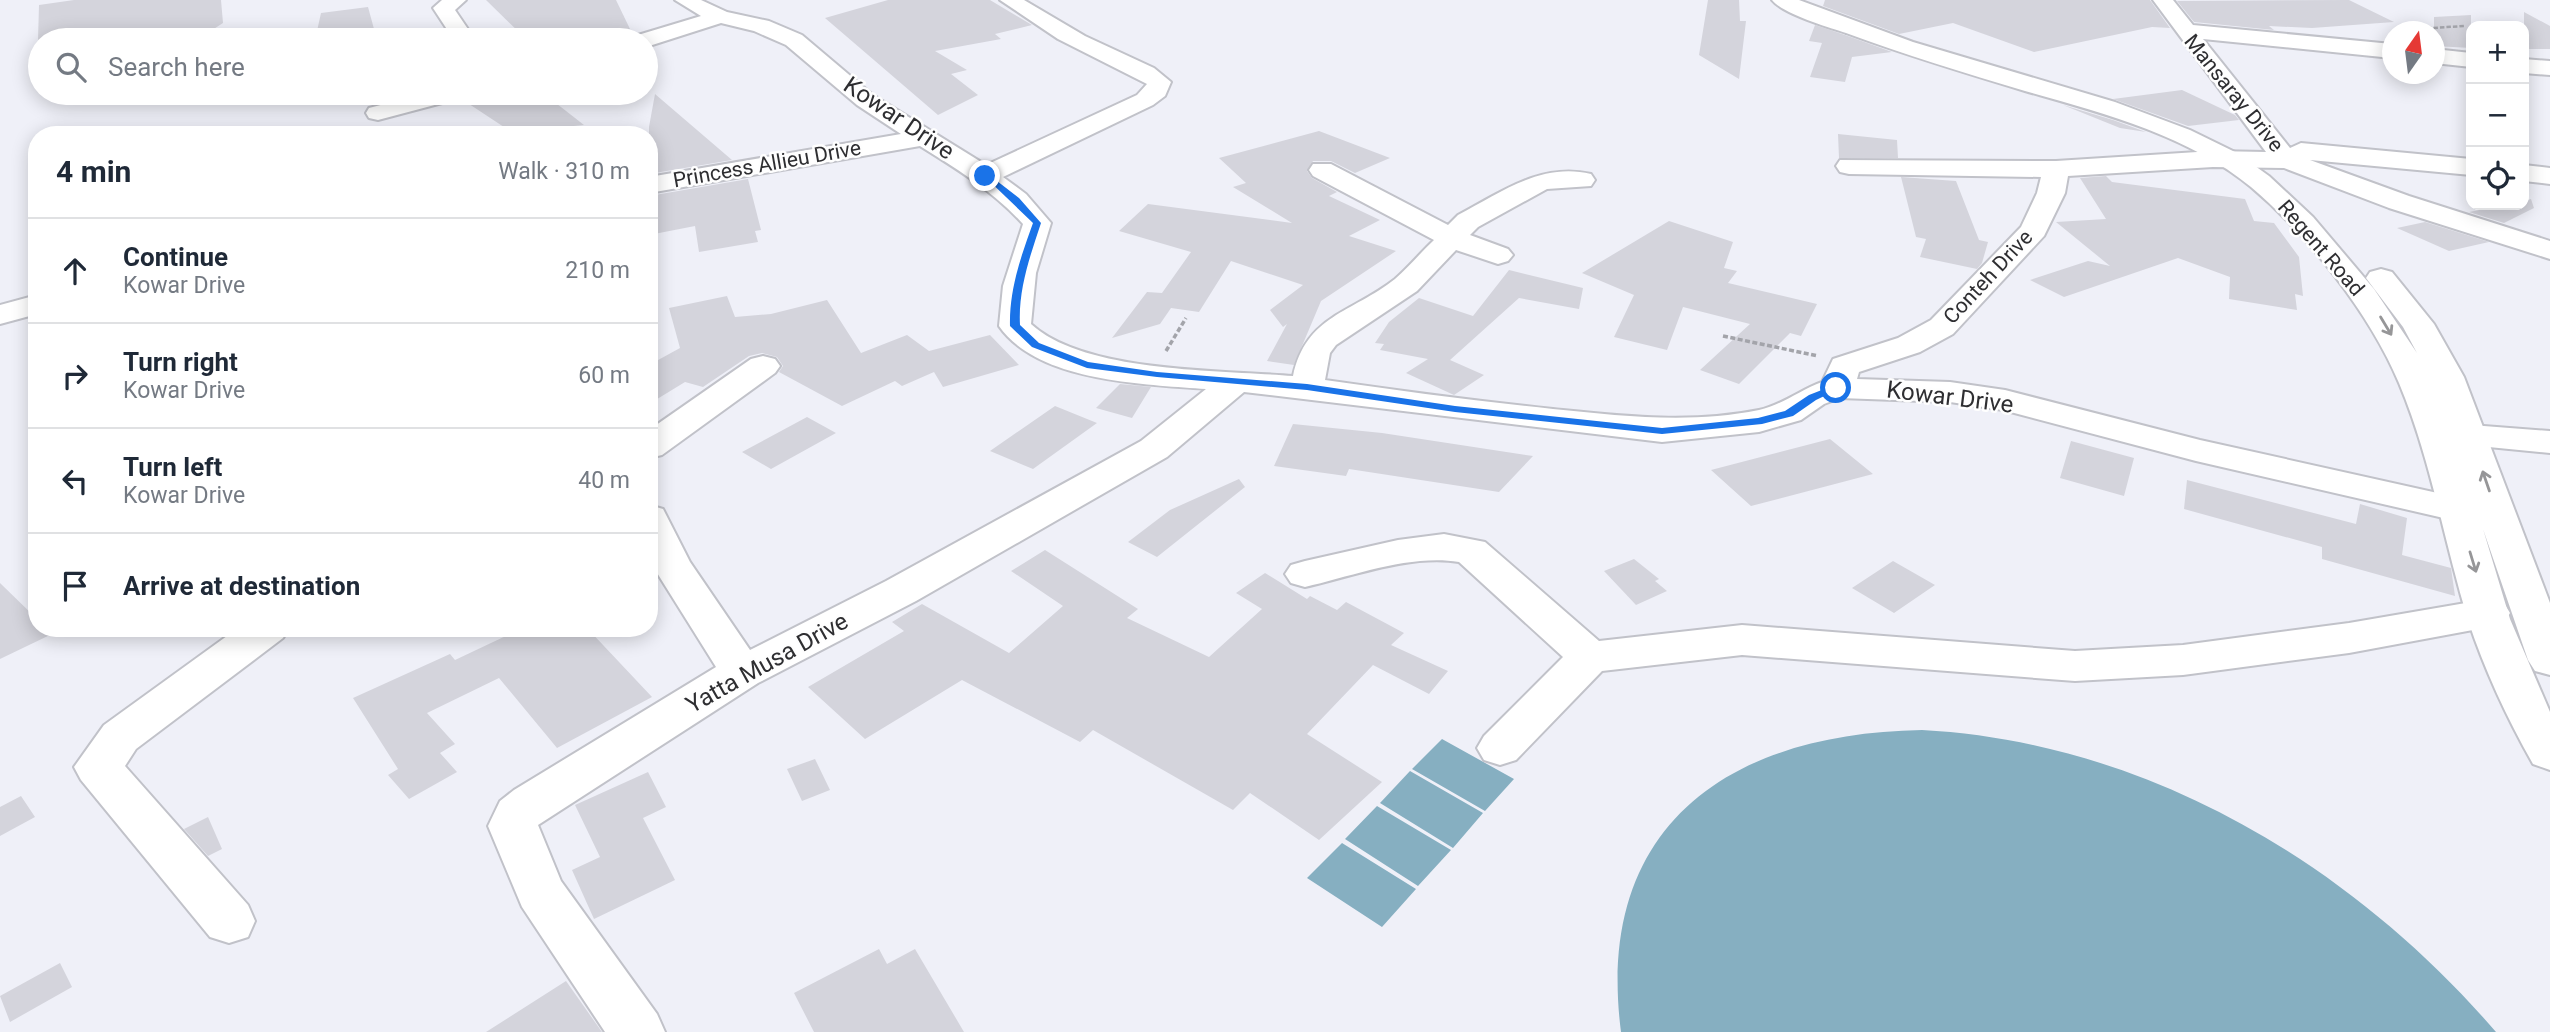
<!DOCTYPE html>
<html lang="en">
<head>
<meta charset="utf-8">
<style>
	body { margin:0; font-family:Roboto,sans-serif; background:#f6f6f7; color:#1f2937 }
	.controls { position:absolute; right:21px; top:21px; display:grid; overflow:hidden; border-radius:14px; box-shadow:0 4px 18px #0003 }
	.controls button { width:63px; height:63px; display:grid; place-items:center; padding:0; border:0; border-bottom:2px solid #e0e1e3; background:#fff; color:#1f2937; font:35px sans-serif }
	.compass { position:absolute; left:2382px; top:21px; width:63px; height:63px; border-radius:50%; background:#fff; box-shadow:0 4px 18px #0003; rotate:14deg }
	.stop { position:absolute; width:21px; height:21px; margin:-16px; border:5px solid #1a73e8; border-radius:50%; background:#fff }
	.stop.end { background:#1a73e8; border-color:#fff; box-shadow:0 2px 7px #0008 }
	.list { margin:0; padding:0; list-style:none }
	h2 { display:flex; justify-content:space-between; align-items:center; height:91px; margin:0; padding:0 28px; font-size:30px }
	h2 small { font-size:23px; font-weight:400; color:#747a83 }
	.list li { display:grid; grid-template-columns:46px 1fr auto; gap:21px; align-items:center; box-sizing:border-box; height:105px; padding:0 28px; border-top:2px solid #e0e1e3 }
	.list b { display:block; font-size:26px; white-space:nowrap }
	.list p { margin:0; font-size:23px; white-space:nowrap; color:#747a83 }
	.list em { font-size:23px; font-style:normal; color:#747a83 }
	.icon { flex:none; width:38px; height:38px; fill:none; stroke:currentColor; stroke-width:2; stroke-linecap:round; stroke-linejoin:round }
	.map { position:relative; flex:none; width:2550px; height:1032px; overflow:hidden }
	.search { position:absolute; background:#fff; box-shadow:0 4px 18px #0003; left:28px; top:28px; width:630px; height:77px; display:flex; align-items:center; gap:18px; box-sizing:border-box; padding:0 24px; border-radius:38px; color:#747a83; font-size:26px }
	.panel { position:absolute; background:#fff; box-shadow:0 4px 18px #0003; left:28px; top:126px; width:630px; height:511px; border-radius:28px }
	.map>svg:first-child { display:block }
</style>
</head>
<body>
<div class="map">
<svg width="2550" height="1032" viewBox="0 0 2550 1032">
	<rect width="100%" height="100%" fill="#eff0f8"/>
	<path fill="#86afc1" d="M1922 730C2147 742 2351 864 2496 1032H1621C1594 824 1731 733 1922 730Z
		M1442 739 1514 779 1485 811 1412 769Z
		M1410 771 1483 813 1453 848 1380 803Z
		M1377 806 1451 850 1418 886 1345 839Z
		M1342 843 1416 889 1382 927 1307 878Z"/>
	<path fill="#d4d4dc" d="M74 0H221L223 23 206 34H180L167 39 125 35H98L83 40H38L39 5Z
		M486 0H616L630 29 599 35 606 40H527Z
		M888 0H990L1032 25 995 34 1001 39 935 51 967 70 951 74 978 95 938 115 825 18Z
		M1708 0H1739L1740 21H1746L1739 79 1699 55Z
		M1825 0H2150L2170 28 2152 27 2034 52 1953 23 1899 34 1823 6Z
		M2349 0 2394 22 2312 28 2269 26 2274 30 2194 22 2177 1Z
		M368 7 377 40H315L321 13Z
		M2524 12 2550 26V49H2524Z
		M2471 15V48L2434 46V17Z
		M1815 25 1845 35 1892 52 1852 57 1845 82 1810 77 1822 43 1809 41Z
		M2182 90 2235 115 2239 120 2188 126 2113 99Z
		M468 93H543L584 125 564 127 565 135H516L463 100Z
		M655 94 732 160 649 174V127Z
		M2063 105 2113 120 2146 132 2120 128Z
		M1319 131 1390 158 1355 173 1331 161H1313L1307 171 1312 178 1337 192 1329 196 1380 220 1349 236 1396 251 1321 301 1294 365 1267 361 1287 324 1283 327 1270 310 1303 285 1231 261 1199 312 1171 308 1160 324 1112 338 1147 292 1162 293 1191 252 1119 231 1148 204 1292 223 1233 187 1246 183 1219 158Z
		M1838 134 1897 140 1898 158H1839Z
		M2106 176 2112 182 2245 199 2254 221 2274 223 2299 257 2303 296 2295 294 2297 310 2229 299 2230 277 2178 258 2064 297 2030 280 2088 261 2110 266 2056 222 2106 219 2080 178Z
		M1901 177 1956 181 1979 240 1988 242 1982 263 1977 269 1920 257 1926 239 1916 237Z
		M748 179 761 230 755 231 758 242 699 252 695 226 649 235V196Z
		M2531 199 2534 208 2504 223 2469 212 2505 205H2524V201Z
		M1669 221 1733 242 1724 268 1737 271 1728 283 1817 304 1801 336 1790 333 1739 384 1700 370 1750 324 1683 307 1667 350 1614 337 1634 295 1582 273Z
		M2425 222 2489 242 2449 251 2397 228Z
		M1509 270 1583 288 1579 309 1519 298 1450 360 1484 375 1454 395 1406 373 1428 359 1380 350 1384 344 1375 343 1389 322 1419 298 1473 316Z
		M727 296 735 317 771 314 827 300 861 353 907 335 929 351 990 335 1019 365 943 387 934 372 902 386 895 381 842 406 779 372 783 366 777 357 762 353 749 356 703 387 685 382 649 404V365L680 348 669 308Z
		M1120 384 1151 387 1132 418 1096 408Z
		M1055 406 1097 423 1033 469 990 451Z
		M807 417 836 433 771 469 742 452Z
		M1293 424 1382 433 1533 456 1499 492 1349 469 1346 476 1274 466Z
		M1830 439 1873 474 1751 506 1711 470Z
		M2071 441 2134 458 2124 496 2060 478Z
		M1239 479 1245 487 1157 557 1128 542 1170 510Z
		M2187 480 2356 524 2360 504 2407 518 2402 555 2451 568 2455 596 2322 559V547L2184 509Z
		M1045 550 1138 609 1127 618 1209 657 1262 609 1236 593 1265 573 1307 599 1310 596 1337 610 1346 602 1404 633 1391 645 1448 671 1429 694 1373 665 1307 734 1382 782 1319 840 1250 793 1233 810 1093 730 1080 742 962 680 865 739 808 687 904 631 892 622 922 604 1009 653 1063 606 1011 571Z
		M1634 559 1659 579 1655 581 1667 591 1636 605 1604 571Z
		M1893 561 1935 585 1894 613 1852 588Z
		M0 583 37 619V628H46L52 634 0 659Z
		M523 628H587L652 697 557 748 499 678 427 713 455 744 440 753 457 772 409 799 388 775 398 769 353 698 450 654 455 660Z
		M815 759 830 790 802 801 787 769Z
		M648 772 666 807 643 818 675 880 594 919 572 870 600 857 575 805Z
		M21 796 35 817 0 836V807Z
		M208 817 222 849 208 856 184 829Z
		M879 949 887 964 915 949 964 1032H814L794 993Z
		M60 963 72 987 10 1022 0 996Z
		M566 981 602 1032H486Z"/>
	<g fill="none" stroke-linecap="round" stroke-linejoin="round">
		<g stroke="#c1c2c9" stroke-width="4">
			<path id="minor" d="M442 0H466L455 10 474 38 472 40H454L433 8Z
				M675 0H701L727 12 769 21 802 35 873 95 986 165 1137 95 1147 84 1058 39 1000 0H1024L1085 36 1154 68 1171 82 1165 96 1153 105 1003 177 1026 194 1051 223 1036 273 1031 324C1084 373 1221 370 1293 376 1306 315 1352 313 1395 279 1409 267 1421 252 1434 240L1313 176 1309 170 1313 164H1331L1448 225 1458 215C1500 193 1541 162 1591 174L1595 180 1591 186 1547 189 1478 227 1470 235 1508 249 1513 255 1508 261 1498 264 1456 250 1417 291 1336 345 1330 353 1325 380C1401 391 1477 401 1553 409 1622 416 1690 424 1759 410 1782 405 1800 390 1822 382L1833 359 1898 338 1931 320 2021 227 2037 193 2041 177 1849 174 1840 172 1836 166 1840 160 2056 161 2213 151 2266 152 2153 0H2173L2193 25 2392 44V58L2203 39 2290 148 2301 143 2471 159V175L2310 160 2409 196 2550 241V259L2389 208 2284 168 2213 167 2068 176 2065 193 2044 236 1953 334 1920 352 1859 372 1857 379 1950 382 2005 390 2200 440 2487 504 2501 508 2506 516 2501 524 2487 528 2196 461 2003 410 1950 402 1840 398 1824 404 1801 420 1759 432 1662 442 1244 392 1167 457 916 601 758 683 538 825 561 881 657 1014 665 1032H605L522 907 488 826 500 801 514 790 716 667 649 560V505L663 509 690 562 750 650 886 581 1141 441 1206 389C1144 384 1038 382 999 326L1003 286 1023 224C993 191 957 169 920 146L649 193V177L901 134 857 105 786 45 754 31 721 23 646 47V40H635L638 35 701 16Z
				M2434 49 2471 53V67L2434 63Z
				M2524 59 2550 61V75L2524 73Z
				M427 93H465L461 98 378 120 369 118 366 113 369 108Z
				M2524 165 2550 168V184L2524 181Z
				M37 295V314L0 324V305Z
				M763 356 775 359 780 366 775 373 662 455 649 458V430L751 359Z
				M2471 425 2550 431V453L2458 444 2453 436 2458 428Z
				M1444 534 1485 542 1599 641 1742 625 2075 651 2183 645 2349 623 2489 599 2504 603 2510 613 2504 623 2489 627 2349 653 2183 675 2075 681 1742 655 1602 671 1516 760 1500 765 1484 760 1477 748 1484 736 1563 657 1459 562C1410 554 1353 576 1305 587L1291 583 1285 574 1291 565 1305 561 1398 540Z
				M238 628H289L283 638 136 749 125 766 248 905 255 921 248 937 229 943 210 937 81 780 74 767 104 725Z"/>
		</g>
		<g stroke="#c1c2c9" stroke-width="4">
			<path id="major" d="M1772 0H1799L1913 42 2115 102 2190 130 2237 153 2269 176 2313 217 2374 289 2417 353 2403 327 2366 278 2370 272 2381 269 2392 272 2434 324 2464 377 2550 603V675L2535 671 2528 660 2483 529 2510 619 2550 712V770L2533 764C2507 718 2485 671 2468 620 2444 542 2431 459 2399 383 2370 314 2308 235 2251 187 2188 135 2102 113 2025 91 1965 73 1905 55 1846 33 1828 27 1783 14 1772 0Z"/>
		</g>
		<path stroke="#a3a4aa" stroke-width="2.5" stroke-dasharray="4.5 2" stroke-linecap="butt" d="M2401 30 2464 26"/>
		<path stroke="#a3a4aa" stroke-width="3.5" stroke-dasharray="5 2.5" stroke-linecap="butt" d="M1723 336 1818 356
			M1166 351 1186 318"/>
		<use href="#minor" fill="#fff" fill-rule="evenodd"/>
		<use href="#major" fill="#fff" fill-rule="evenodd"/>
	</g>
	<defs><path id="oneway-shaft" d="M-6 0H5M1.5-3L5.5 0L1.5 3" fill="none" stroke-width="1.6" stroke-linecap="round" stroke-linejoin="round" transform="scale(1.75)"/></defs>
	<g stroke="#969698">
		<use href="#oneway-shaft" transform="translate(2386 326) rotate(59)"/>
		<use href="#oneway-shaft" transform="translate(2486 481) rotate(-109)"/>
		<use href="#oneway-shaft" transform="translate(2473 562) rotate(73)"/>
	</g>
	<path fill="#1a73e8" d="M982 174H988L1019 198 1041 223C1030 256 1018 290 1020 325L1039 343 1088 362 1157 372 1307 384 1455 406 1662 428 1758 418 1785 411 1809 395 1832 386 1841 388 1816 400 1793 416 1762 424 1662 434 1455 412 1307 390 1157 377 1087 368 1032 347 1010 326C1009 290 1021 256 1033 223Z"/>
	<g text-anchor="middle" stroke-width="5" stroke-linejoin="round" paint-order="stroke">
		<g font-size="21" fill="#2e2e31" stroke="#fefefe">
			<text transform="translate(2234 93) rotate(51)" y="7">Mansaray Drive</text>
			<text transform="translate(767 164) rotate(-10)" y="7">Princess Allieu Drive</text>
			<text transform="translate(2321 248) rotate(49)" y="7">Regent Road</text>
			<text transform="translate(1988 277) rotate(-47)" y="7">Conteh Drive</text>
		</g>
		<g font-size="24" fill="#2e2e31" stroke="#fefefe">
			<text transform="translate(899 118) rotate(34)" y="8">Kowar Drive</text>
			<text transform="translate(1950 397) rotate(7)" y="8">Kowar Drive</text>
			<text transform="translate(767 663) rotate(-29)" y="8">Yatta Musa Drive</text>
		</g>
	</g>
</svg>
<div class="controls">
<button>+</button>
<button>−</button>
<button><svg class="icon" aria-label="locate" viewBox="0 0 24 24"><circle cx="12" cy="12" r="6"/><path d="M12 2v4M12 18v4M2 12h4M18 12h4"/></svg></button>
</div>
<svg class="compass" viewBox="-18 -18 36 36"><path d="M0-13l5 13h-10z" fill="#e53935"/><path d="M0 13l5-13h-10z" fill="#747a83"/></svg>
<div class="stop" style="left:1836px;top:388px"></div>
<div class="stop end" style="left:985px;top:176px"></div>
<div class="search"><svg class="icon" aria-label="search" viewBox="0 0 24 24"><circle cx="10" cy="10" r="6"/><path d="M15 15l6 6"/></svg>Search here</div>
<section class="panel">
<h2>4 min<small>Walk · 310 m</small></h2>
<ul class="list">
<li><svg class="icon" aria-label="ahead" viewBox="0 0 24 24"><path d="M12 20V5M6 11l6-6 6 6"/></svg><div><b>Continue</b><p>Kowar Drive</p></div><em>210 m</em></li>
<li><svg class="icon" aria-label="right" viewBox="0 0 24 24"><path d="M7 20v-9h11M14 6l5 5-5 5"/></svg><div><b>Turn right</b><p>Kowar Drive</p></div><em>60 m</em></li>
<li><svg class="icon" aria-label="left" viewBox="0 0 24 24"><path d="M17 20v-9H6M10 6l-5 5 5 5"/></svg><div><b>Turn left</b><p>Kowar Drive</p></div><em>40 m</em></li>
<li><svg class="icon" aria-label="arrive" viewBox="0 0 24 24"><path d="M6 21V4h12l-3 4 3 4H6"/></svg><div><b>Arrive at destination</b></div></li>
</ul>
</section>
</div>
</body>
</html>
